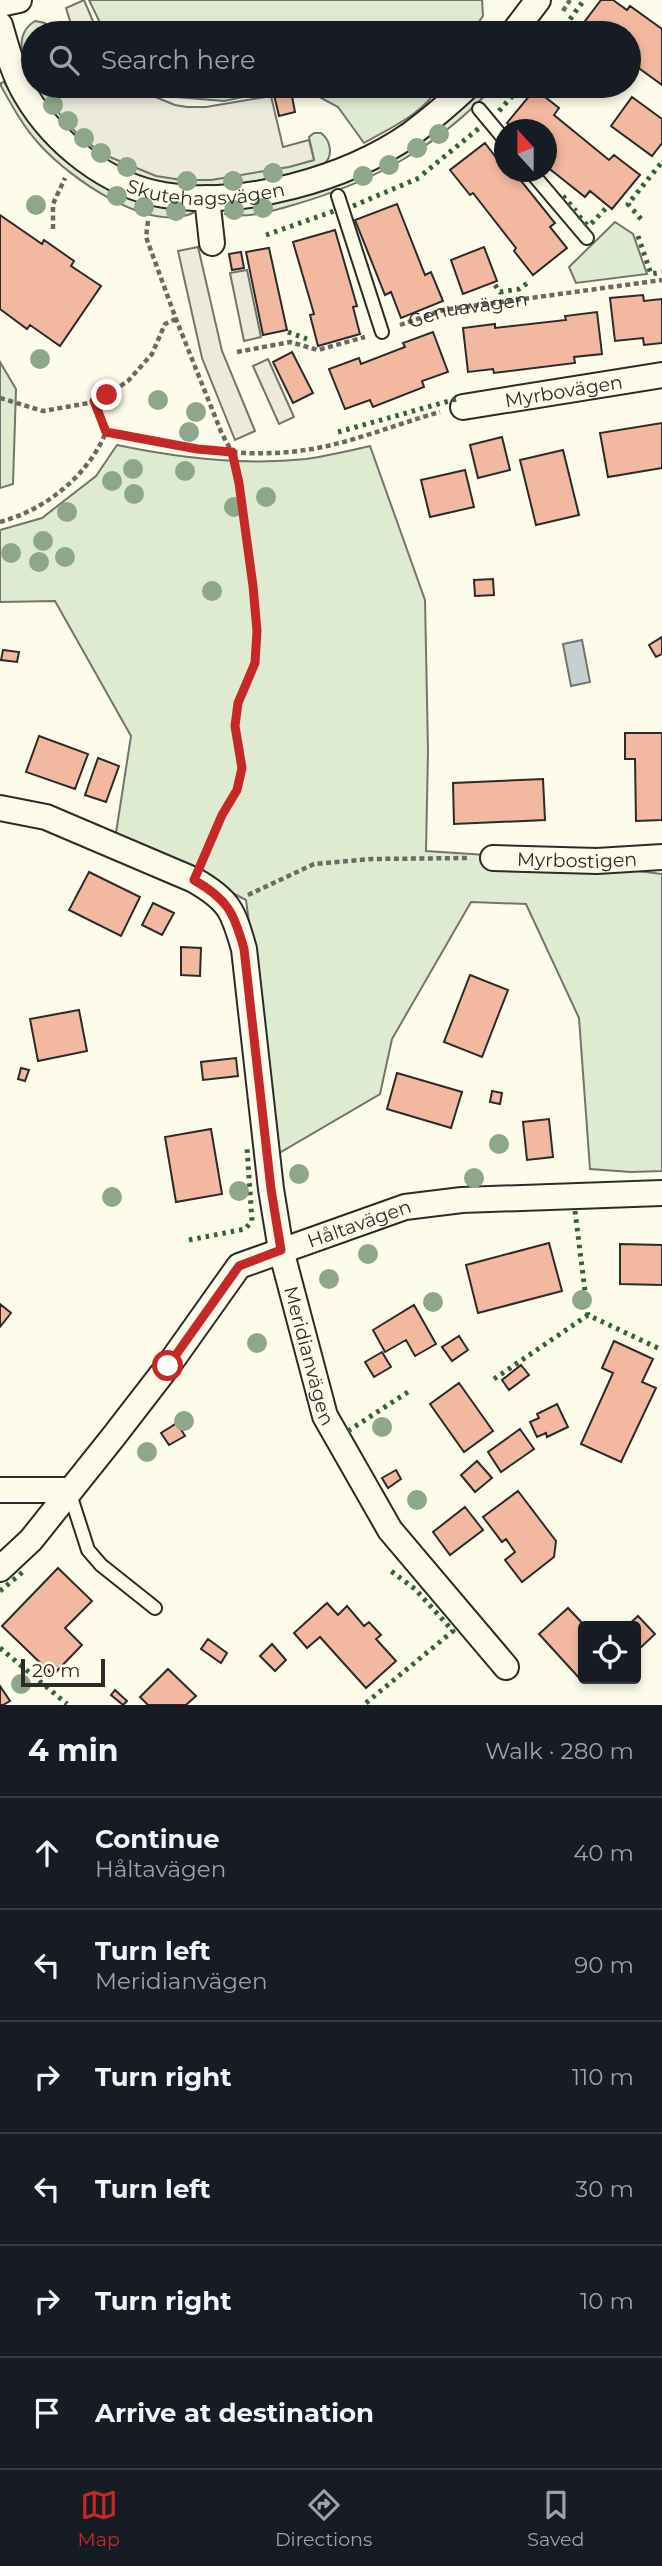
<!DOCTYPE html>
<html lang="en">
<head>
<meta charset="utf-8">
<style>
	body { margin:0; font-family:Montserrat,sans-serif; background:#242831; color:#f1f3f6 }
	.controls { position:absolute; right:21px; bottom:21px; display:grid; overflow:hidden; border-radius:7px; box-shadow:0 4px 10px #0003 }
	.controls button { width:63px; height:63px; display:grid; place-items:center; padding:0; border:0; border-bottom:2px solid #363941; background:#171b24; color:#f1f3f6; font:35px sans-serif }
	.compass { position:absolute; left:494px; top:119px; width:63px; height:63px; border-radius:50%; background:#171b24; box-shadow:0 4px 10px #0003; rotate:339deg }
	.scale { position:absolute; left:21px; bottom:18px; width:84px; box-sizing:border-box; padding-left:7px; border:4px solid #2b2b2b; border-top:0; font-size:19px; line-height:24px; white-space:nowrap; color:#2b2b2b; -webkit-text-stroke:5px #fdfbea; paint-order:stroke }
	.stop { position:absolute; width:21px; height:21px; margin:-16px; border:5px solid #c62828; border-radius:50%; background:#fff }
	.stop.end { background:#c62828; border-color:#fff; box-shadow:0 2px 7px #0008 }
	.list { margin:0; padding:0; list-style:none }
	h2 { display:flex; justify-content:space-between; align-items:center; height:91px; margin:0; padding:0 28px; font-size:30px }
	h2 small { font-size:23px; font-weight:400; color:#9ea1a6 }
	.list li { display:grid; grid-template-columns:46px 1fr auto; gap:21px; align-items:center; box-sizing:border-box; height:112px; padding:0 28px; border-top:2px solid #363941 }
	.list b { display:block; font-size:26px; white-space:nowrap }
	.list p { margin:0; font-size:23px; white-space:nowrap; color:#9ea1a6 }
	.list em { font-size:23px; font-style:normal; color:#9ea1a6 }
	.icon { flex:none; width:38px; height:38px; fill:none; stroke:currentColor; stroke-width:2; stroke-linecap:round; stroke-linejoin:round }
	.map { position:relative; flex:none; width:662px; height:1705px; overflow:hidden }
	.search { position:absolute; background:#171b24; box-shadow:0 4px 10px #0003; left:21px; right:21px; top:21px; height:77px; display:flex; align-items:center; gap:18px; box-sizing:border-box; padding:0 24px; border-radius:38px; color:#9ea1a6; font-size:26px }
	.sheet { height:763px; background:#171b24 }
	nav { display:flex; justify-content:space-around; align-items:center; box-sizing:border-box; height:98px; border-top:2px solid #363941; background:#171b24; font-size:19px; color:#9ea1a6 }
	nav a { display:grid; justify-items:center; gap:4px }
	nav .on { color:#c62828 }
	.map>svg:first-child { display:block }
</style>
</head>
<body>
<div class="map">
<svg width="662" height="1705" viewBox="0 0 662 1705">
	<rect width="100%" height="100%" fill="#fdfbea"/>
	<path fill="#deebd1" stroke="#74746e" stroke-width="2" d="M89 0H482L483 16 471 33H105Z
		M35 21 45 23 49 30 47 33H33V40L26 44 33 62V82C25 62 11 36 35 21Z
		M4 82 26 117 40 135 193 209V213C147 233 70 178 40 145 24 128 12 106 1 86V83Z
		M35 86H44L288 167 314 160 309 137 314 133H321C331 141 334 156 323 165 259 184 181 200 117 169 107 163 97 154 87 147 66 131 45 110 35 86Z
		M154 86H439C425 113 390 128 364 143L338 107 314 94 291 87 224 101 176 97Z
		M485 86H494C438 147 373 182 293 205 273 211 246 219 225 214L229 208 442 125Z
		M615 222 633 234 647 274 576 283 569 267Z
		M0 362 16 389 13 484 0 488Z
		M117 445C179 458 243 466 306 459 327 456 349 451 370 446L425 600 428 751 426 851 533 858 662 874V1171L631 1172 590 1169 579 1018 526 904 471 902 392 1039 380 1094 274 1156 270 1082 246 900 116 833 131 736 55 601 0 602V530L42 518 96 476Z"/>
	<path fill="#eceadb" stroke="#74746e" stroke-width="2" d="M84 0 98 33H51L71 24 66 8Z
		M42 86H135L143 92 175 105 187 107H206L271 96 283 147 309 140 314 160 289 167 211 180H182L156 176 105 155 80 137 61 116Z
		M198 247 222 351 255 431 235 440 202 358 178 251Z
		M247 270 261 337 244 341 230 273Z
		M268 359 294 417 279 424 253 366Z"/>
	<path fill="#c7d0d0" stroke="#74746e" stroke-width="2" d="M582 640 590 682 571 686 563 644Z"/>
	<path fill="#f2b8a0" stroke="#2b2b2b" stroke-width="2" d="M601 0H613L627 10 630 6 662 29V85L629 61V33H585L579 29Z
		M535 89 559 108 554 115 609 160 614 155 640 175 612 209 590 191 585 197 546 166V130H515L507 123Z
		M291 91 295 112 279 116 274 95Z
		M632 97 662 119V143L652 156 611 126Z
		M485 143 501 164 504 161V172H514L555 223 550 227 567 248 533 275 514 251 516 248 473 193 470 195 450 170Z
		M397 204 425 275 431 272 443 301 401 318 391 292 385 295 355 220Z
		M0 215 42 244 44 240 74 261 71 266 101 286 60 346 30 325 27 329 0 309Z
		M335 230 357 306 353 307 360 334 318 346 310 315 314 314 293 242Z
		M484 247 497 281 463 294 451 260Z
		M269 248 287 330 263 335 246 252Z
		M241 252 244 268 232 270 229 254Z
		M643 295 644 301 662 299V343L644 345 643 338 615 341 610 298Z
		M597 312 602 354 574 357 575 363 494 373 493 369 468 372 463 328 495 324V328L566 320 565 316Z
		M433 332 448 372 422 381 424 387 373 407 370 400 345 409 329 369 359 358 361 364 405 347 403 343Z
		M292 352 313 393 293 403 273 362Z
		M662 423V468L608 477 600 433Z
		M502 437 510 470 478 478 470 445Z
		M563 450 579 515 536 525 520 460Z
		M465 470 474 507 430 517 421 480Z
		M493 579 494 595 475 596 474 580Z
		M662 637V654L656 657 649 645Z
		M3 650 19 652 17 662 1 660Z
		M625 733H662V820L636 821 635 759H625Z
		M39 736 88 754 75 789 26 772Z
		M98 758 119 766 106 802 85 795Z
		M543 779 545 820 454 824 453 783Z
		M89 872 140 897 121 936 69 910Z
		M153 903 174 913 162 935 142 925Z
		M181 947 201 948 200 976 181 975Z
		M470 975 508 990 482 1057 444 1042Z
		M79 1010 87 1051 38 1061 30 1019Z
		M236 1058 238 1076 203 1080 201 1062Z
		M21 1068 29 1070 25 1081 18 1079Z
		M397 1073 462 1092 451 1128 387 1109Z
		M492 1091 502 1093 500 1104 490 1102Z
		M549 1119 553 1157 527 1160 523 1122Z
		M211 1129 222 1194 176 1202 165 1137Z
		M549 1243 562 1291 478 1313 466 1265Z
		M620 1244 662 1245V1285L620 1284Z
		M0 1304 11 1313 0 1327Z
		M414 1305 436 1344 415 1356 406 1340 385 1352 373 1330Z
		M459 1336 468 1350 452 1361 442 1347Z
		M614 1341 653 1359 642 1382 656 1388 621 1462 581 1444 613 1373 602 1368Z
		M382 1352 391 1367 374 1377 365 1362Z
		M521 1365 529 1375 509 1390 502 1380Z
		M459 1383 493 1431 464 1452 430 1404Z
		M557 1404 568 1427 547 1437 546 1433 537 1437 530 1422 539 1418 537 1414Z
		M177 1423 185 1436 169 1445 161 1433Z
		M520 1429 534 1449 501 1472 488 1452Z
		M477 1461 492 1478 475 1492 461 1475Z
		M396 1470 401 1479 388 1488 382 1478Z
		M518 1491 556 1541 554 1557 522 1582 505 1560 515 1552 506 1539 502 1542 483 1517Z
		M465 1507 483 1530 450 1555 433 1532Z
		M58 1568 92 1601 65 1628 82 1645 53 1675 2 1626Z
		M327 1603 338 1615 347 1606 364 1626 369 1622 381 1635 376 1639 396 1661 366 1688 320 1637 307 1648 294 1633Z
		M568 1608 585 1626 583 1678 581 1680 539 1634Z
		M638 1616 655 1634 636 1652V1626H627Z
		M208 1639 227 1653 221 1663 201 1649Z
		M272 1644 286 1660 275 1671 260 1656Z
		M168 1669 196 1696 186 1705H148L140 1697Z
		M0 1686 10 1701 3 1705H0Z
		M115 1690 127 1701 123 1705 111 1695Z"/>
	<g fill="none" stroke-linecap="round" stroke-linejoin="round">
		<g stroke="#2b2b2b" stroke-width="16">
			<path id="lane" d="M479 109 504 139
				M531 172 587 238
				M338 196 382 332
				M69 1491 88 1550 101 1565 155 1608"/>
		</g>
		<g stroke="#2b2b2b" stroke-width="28">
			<g id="street">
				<path d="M0 4 19 0"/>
				<path id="s2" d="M0 25C7 49 13 73 26 95 54 143 108 186 164 195 243 208 346 179 411 134 431 119 450 103 468 86"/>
				<path d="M513 33 538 0"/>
				<path d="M207 198 212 243"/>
				<path id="s3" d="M463 407 662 375"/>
				<path id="s4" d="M0 808 46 817 194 880C229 900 233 910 244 949L271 1189 281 1250 325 1416 390 1530 506 1667"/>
				<path id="s5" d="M493 858 597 861 662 857"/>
				<path d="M0 1490H68"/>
				<path id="s6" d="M0 1569 31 1540 114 1436 168 1366 239 1266 405 1207 462 1200 662 1193"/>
			</g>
		</g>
		<g stroke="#6a6964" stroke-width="4.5" stroke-dasharray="5 3.5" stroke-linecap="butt">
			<path d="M563 11 570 0"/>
			<path d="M493 95 502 86"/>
			<path d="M148 221 146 237 176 319 222 434 232 452 239 483 258 631 255 663 238 703 235 726 241 768 238 790 222 815 204 857"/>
			<path d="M53 229V204L65 178"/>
			<path id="s1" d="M400 325 443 310 662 280"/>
			<path d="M237 352 290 342 318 350 365 337"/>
			<path d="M0 398 43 411 89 403 107 395 128 381 152 354 165 324 176 319"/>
			<path d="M94 401 106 432"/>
			<path d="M0 522C45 510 88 476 106 432 166 442 227 458 288 452 341 448 389 426 440 412"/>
			<path d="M248 895 314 864 372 859 470 858"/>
		</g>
		<use href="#lane" stroke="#fdfbea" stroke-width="12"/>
		<use href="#street" stroke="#fdfbea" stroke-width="24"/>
		<path stroke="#34623c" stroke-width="5" stroke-dasharray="3.5 5" stroke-linecap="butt" d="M560 33 584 0
			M499 111 521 86
			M423 174 483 125
			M563 196 576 211
			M353 206 419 178
			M579 216 587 225H590L607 207
			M641 219 628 204 662 162
			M266 235 337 210
			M638 236 651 274 662 272
			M495 285 500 292 519 289 529 282
			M288 332 307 339
			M338 432 460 398
			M575 1211 588 1315 662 1350
			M189 1240 245 1229 252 1221 247 1148
			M494 1379 588 1315
			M348 1431 411 1390
			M0 1591 24 1571
			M0 1648 67 1704
			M366 1703 453 1631 415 1589 391 1571"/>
	</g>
	<g fill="#8ea78a">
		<circle cx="53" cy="105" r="10"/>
		<circle cx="68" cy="121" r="10"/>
		<circle cx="439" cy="134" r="10"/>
		<circle cx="84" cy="138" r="10"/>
		<circle cx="417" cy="148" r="10"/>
		<circle cx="101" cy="153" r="10"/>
		<circle cx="389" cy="165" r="10"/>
		<circle cx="127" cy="167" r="10"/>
		<circle cx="273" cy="173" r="10"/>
		<circle cx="363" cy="176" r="10"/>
		<circle cx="187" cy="181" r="10"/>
		<circle cx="233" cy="181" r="10"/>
		<circle cx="117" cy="196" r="10"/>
		<circle cx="36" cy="205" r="10"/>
		<circle cx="144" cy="207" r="10"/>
		<circle cx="263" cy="208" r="10"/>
		<circle cx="234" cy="210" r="10"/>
		<circle cx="176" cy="211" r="10"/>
		<circle cx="40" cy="359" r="10"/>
		<circle cx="158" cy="400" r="10"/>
		<circle cx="196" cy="412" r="10"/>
		<circle cx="189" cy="432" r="10"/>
		<circle cx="133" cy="469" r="10"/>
		<circle cx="185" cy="471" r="10"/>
		<circle cx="112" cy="481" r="10"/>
		<circle cx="134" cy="494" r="10"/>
		<circle cx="266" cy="497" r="10"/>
		<circle cx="234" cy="507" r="10"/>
		<circle cx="67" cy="512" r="10"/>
		<circle cx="43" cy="541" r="10"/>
		<circle cx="11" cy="553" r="10"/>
		<circle cx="65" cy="557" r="10"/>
		<circle cx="39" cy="562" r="10"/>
		<circle cx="212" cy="591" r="10"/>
		<circle cx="499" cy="1144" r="10"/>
		<circle cx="299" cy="1174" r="10"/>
		<circle cx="474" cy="1178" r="10"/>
		<circle cx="239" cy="1191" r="10"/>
		<circle cx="112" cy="1197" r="10"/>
		<circle cx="368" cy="1254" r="10"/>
		<circle cx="329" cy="1279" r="10"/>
		<circle cx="582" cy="1300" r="10"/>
		<circle cx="433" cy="1302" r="10"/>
		<circle cx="257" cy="1343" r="10"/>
		<circle cx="184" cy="1421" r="10"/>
		<circle cx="382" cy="1427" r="10"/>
		<circle cx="147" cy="1452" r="10"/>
		<circle cx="417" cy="1500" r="10"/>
		<circle cx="21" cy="1684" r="10"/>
	</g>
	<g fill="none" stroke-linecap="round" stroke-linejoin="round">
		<path stroke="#c62828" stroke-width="9" d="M107 395 94 401 106 432 197 449 232 452 239 483 253 586 257 631 255 663 238 703 235 726 242 768 237 790 222 815 194 880C227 899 234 912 244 949L271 1189 281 1250 239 1266 168 1366"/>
	</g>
	<g text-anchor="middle" stroke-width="5" stroke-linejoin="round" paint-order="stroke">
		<g font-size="19" fill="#2b2b2b" stroke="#fdfbea">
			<text dy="7" stroke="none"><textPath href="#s2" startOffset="292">Skutehagsvägen</textPath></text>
			<text dy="7" stroke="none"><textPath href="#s1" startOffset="70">Genuavägen</textPath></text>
			<text dy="7" stroke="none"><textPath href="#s3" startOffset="102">Myrbovägen</textPath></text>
			<text dy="7" stroke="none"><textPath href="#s5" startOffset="84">Myrbostigen</textPath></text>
			<text dy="7" stroke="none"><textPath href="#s6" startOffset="514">Håltavägen</textPath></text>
			<text dy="7" stroke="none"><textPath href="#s4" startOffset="709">Meridianvägen</textPath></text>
		</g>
	</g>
</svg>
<div class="controls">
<button><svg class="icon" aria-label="locate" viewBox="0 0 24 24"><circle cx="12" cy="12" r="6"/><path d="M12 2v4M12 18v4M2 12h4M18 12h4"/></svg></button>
</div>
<svg class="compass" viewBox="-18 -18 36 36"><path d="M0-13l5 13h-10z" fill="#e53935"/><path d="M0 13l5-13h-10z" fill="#9ea1a6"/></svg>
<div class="scale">20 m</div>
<div class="stop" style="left:168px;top:1366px"></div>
<div class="stop end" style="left:107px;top:395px"></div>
<div class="search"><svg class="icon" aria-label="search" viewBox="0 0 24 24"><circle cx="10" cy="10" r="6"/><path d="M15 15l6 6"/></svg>Search here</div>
</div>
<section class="sheet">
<h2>4 min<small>Walk · 280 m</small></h2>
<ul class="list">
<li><svg class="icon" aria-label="ahead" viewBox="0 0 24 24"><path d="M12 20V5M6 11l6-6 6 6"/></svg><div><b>Continue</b><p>Håltavägen</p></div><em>40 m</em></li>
<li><svg class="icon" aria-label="left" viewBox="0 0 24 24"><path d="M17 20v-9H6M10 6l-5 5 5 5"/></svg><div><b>Turn left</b><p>Meridianvägen</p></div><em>90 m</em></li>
<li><svg class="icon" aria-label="right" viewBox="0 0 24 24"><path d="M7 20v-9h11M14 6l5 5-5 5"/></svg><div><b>Turn right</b></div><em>110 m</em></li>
<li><svg class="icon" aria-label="left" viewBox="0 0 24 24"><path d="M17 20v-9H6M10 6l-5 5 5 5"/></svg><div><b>Turn left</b></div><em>30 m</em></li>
<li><svg class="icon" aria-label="right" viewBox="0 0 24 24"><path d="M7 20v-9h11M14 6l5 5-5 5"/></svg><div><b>Turn right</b></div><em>10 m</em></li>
<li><svg class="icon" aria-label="arrive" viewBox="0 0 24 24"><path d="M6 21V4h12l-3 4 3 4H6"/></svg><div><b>Arrive at destination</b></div></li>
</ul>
</section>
<nav>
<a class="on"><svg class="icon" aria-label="map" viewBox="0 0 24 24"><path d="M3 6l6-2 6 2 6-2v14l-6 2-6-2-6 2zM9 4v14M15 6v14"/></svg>Map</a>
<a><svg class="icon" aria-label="directions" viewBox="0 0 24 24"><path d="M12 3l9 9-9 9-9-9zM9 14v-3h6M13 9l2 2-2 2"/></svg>Directions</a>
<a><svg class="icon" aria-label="saved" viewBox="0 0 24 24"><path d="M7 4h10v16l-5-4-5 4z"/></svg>Saved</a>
</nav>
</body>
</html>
